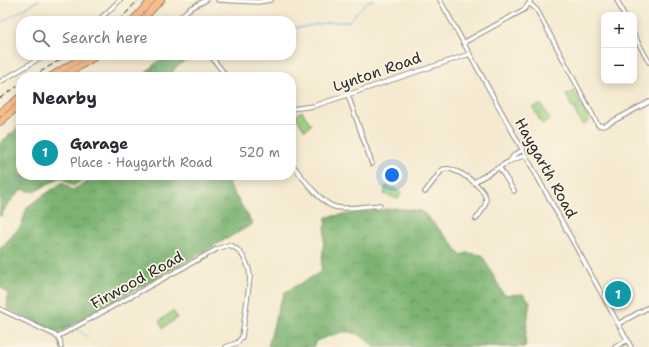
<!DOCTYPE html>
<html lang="en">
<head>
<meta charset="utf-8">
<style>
	body { margin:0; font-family:"Shantell Sans",sans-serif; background:#f2f2f3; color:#2b2b33 }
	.controls { position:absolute; right:12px; top:12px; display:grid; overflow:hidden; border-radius:8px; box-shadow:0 2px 10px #0003 }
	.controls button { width:36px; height:36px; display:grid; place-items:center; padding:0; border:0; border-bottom:1px solid #e1e1e2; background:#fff; color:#2b2b33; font:20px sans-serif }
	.you { position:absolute; left:392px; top:175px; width:14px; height:14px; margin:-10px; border:3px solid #fff; border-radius:50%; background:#1a73e8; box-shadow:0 0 0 6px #1a73e833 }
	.badge { display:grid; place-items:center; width:26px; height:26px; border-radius:50%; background:#0f766e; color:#fff; font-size:13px; font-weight:700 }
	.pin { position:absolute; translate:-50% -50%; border:2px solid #fff; box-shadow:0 1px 4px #0006 }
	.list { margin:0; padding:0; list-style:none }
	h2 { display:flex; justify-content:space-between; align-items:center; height:52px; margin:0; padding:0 16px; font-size:17px }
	h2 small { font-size:13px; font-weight:400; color:#7c7c81 }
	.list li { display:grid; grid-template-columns:26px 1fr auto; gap:12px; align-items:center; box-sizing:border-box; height:56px; padding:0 16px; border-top:1px solid #e1e1e2 }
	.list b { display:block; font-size:15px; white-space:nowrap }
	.list p { margin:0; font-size:13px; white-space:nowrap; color:#7c7c81 }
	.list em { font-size:13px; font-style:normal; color:#7c7c81 }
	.icon { flex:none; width:22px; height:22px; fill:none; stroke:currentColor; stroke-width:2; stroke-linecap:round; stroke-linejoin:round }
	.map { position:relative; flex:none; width:649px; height:347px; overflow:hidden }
	.search { position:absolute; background:#fff; box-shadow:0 2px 10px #0003; left:16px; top:16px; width:280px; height:44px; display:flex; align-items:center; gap:10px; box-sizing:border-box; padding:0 14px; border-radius:16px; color:#7c7c81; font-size:15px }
	.panel { position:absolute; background:#fff; box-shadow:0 2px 10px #0003; left:16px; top:72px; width:280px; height:108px; border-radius:16px }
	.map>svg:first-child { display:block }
</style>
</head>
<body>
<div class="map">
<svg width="649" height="347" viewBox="0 0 649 347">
	<defs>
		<pattern id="forest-crowns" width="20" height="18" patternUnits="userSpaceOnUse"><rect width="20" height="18" fill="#7cb371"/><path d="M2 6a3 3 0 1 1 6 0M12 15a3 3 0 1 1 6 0" fill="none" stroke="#66925d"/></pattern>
	</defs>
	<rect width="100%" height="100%" fill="#fcf5e5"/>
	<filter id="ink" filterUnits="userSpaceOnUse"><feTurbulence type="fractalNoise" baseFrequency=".025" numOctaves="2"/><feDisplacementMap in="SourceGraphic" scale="8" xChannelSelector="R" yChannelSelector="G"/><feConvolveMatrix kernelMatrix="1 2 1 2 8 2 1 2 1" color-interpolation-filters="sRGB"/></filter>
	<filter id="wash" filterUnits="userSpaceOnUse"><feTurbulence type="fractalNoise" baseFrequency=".012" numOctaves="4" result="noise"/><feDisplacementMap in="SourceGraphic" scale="16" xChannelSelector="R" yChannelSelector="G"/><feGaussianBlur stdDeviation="0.9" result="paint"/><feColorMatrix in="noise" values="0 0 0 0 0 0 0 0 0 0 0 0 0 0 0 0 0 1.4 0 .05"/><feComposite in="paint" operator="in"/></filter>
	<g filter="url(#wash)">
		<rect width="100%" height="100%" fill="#f5ead0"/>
		<path fill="url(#forest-crowns)" stroke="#546f4e" d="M165 55H192L174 69 172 77H144L148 70Z
			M21 125V175H91L73 186 61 177 34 192 22 189 7 205 0 217V143Z
			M100 175H237L228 184 253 224 58 333 7 308 8 294 0 286V249L21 226 27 207 63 182 72 190Z
			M395 208 422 211 452 243 460 255 468 253 482 255 504 295 523 294 530 301 525 340 526 347H373C354 324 341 332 316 341L313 347H268L278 308 285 292 321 272 326 217Z"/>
		<path fill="#9bd183" stroke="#637e57" d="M574 91 581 104 573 109 566 95Z
			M541 104 550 120 542 124 533 108Z
			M582 106 590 121 582 125 574 110Z
			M302 111 311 125 305 130 295 116Z
			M386 186 401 191 399 199 384 194Z
			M173 311 177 318 163 328 159 321Z"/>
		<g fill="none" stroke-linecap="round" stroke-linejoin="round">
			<path stroke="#5da2d2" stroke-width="1" d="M0 23 39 0
				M291 29 330 22H348L368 1 374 0
				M157 77 171 55
				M0 203 18 182 31 175
				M59 318 72 326
				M77 329 88 337"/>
		</g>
	</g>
	<g filter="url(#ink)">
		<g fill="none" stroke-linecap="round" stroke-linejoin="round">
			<g stroke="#908a7e" stroke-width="5.5">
				<path id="minor" d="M218 0 258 2 271 0
					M440 0 631 347
					M617 0 624 15
					M530 4 537 10 598 125 604 126 649 102
					M98 21 120 0
					M183 21 180 17 189 9 206 0
					M634 35 649 62
					M463 43 525 9 531 0
					M210 55 227 77
					M0 82 45 55
					M348 95 372 164
					M291 109 314 106 470 54
					M510 161 526 155
					M291 163C301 175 320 203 335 207 346 210 368 206 380 205
					M499 167 514 191
					M474 182 510 161 514 155 523 150
					M425 192 442 170C452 163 487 188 486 200 486 207 480 214 476 219
					M0 309 55 335 60 340 61 347
					M618 324 649 307
					M57 337 217 249 229 245C242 248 250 267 250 278L242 337 237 343 226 347
					M615 347 628 340"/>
			</g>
			<g stroke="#908a7e" stroke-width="8">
				<path id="motorway" d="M132 21 152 0
					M141 21 161 0
					M50 77 86 55
					M62 77 98 55
					M0 113 21 96
					M0 122 21 104"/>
			</g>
			<use href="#minor" stroke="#fff" stroke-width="3.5"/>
			<use href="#motorway" stroke="#fabc8b" stroke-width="6"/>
			<path stroke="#2b2b2b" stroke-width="1" stroke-dasharray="6 3" stroke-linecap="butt" d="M119 21 138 0
				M32 77 68 55
				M0 98 21 84"/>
		</g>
	</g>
	<g text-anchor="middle" stroke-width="3.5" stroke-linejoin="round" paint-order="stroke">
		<g font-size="15" fill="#2b2b2b" stroke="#fcf5e5">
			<text transform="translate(377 72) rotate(-19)" y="5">Lynton Road</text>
			<text transform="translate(546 168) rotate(61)" y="5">Haygarth Road</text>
			<text transform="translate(137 280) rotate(-29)" y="5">Firwood Road</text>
		</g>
	</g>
</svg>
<div class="controls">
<button>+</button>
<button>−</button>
</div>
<div class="you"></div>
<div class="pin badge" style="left:618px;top:294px;background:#0f9aa8">1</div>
<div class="search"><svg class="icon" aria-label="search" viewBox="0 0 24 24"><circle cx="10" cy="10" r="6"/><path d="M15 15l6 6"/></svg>Search here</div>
<section class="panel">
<h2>Nearby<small></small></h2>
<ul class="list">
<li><span class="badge" style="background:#0f9aa8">1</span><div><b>Garage</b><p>Place · Haygarth Road</p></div><em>520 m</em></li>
</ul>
</section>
</div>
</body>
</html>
